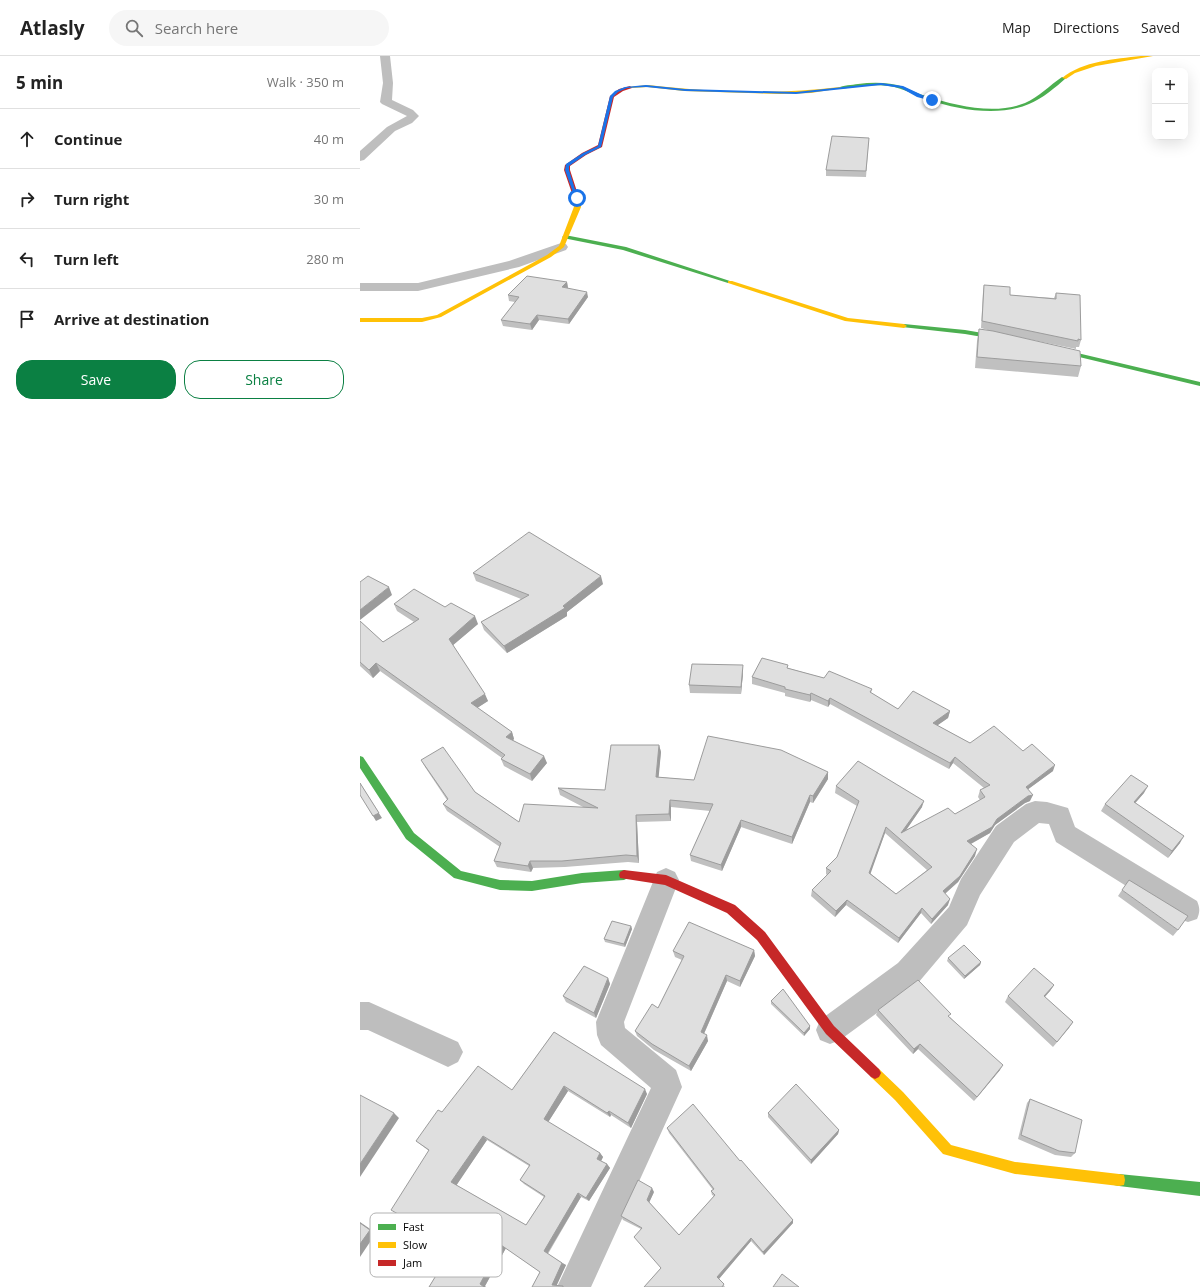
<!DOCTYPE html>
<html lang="en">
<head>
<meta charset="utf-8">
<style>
	body { margin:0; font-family:"Open Sans",sans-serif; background:#f6f6f6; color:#222 }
	.controls { position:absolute; right:12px; top:12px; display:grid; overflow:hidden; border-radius:8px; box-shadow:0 4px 16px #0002 }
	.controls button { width:36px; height:36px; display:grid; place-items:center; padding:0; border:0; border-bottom:1px solid #e0e0e0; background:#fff; color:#222; font:20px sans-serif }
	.stop { position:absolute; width:12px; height:12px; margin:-9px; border:3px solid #1a73e8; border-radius:50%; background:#fff }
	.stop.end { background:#1a73e8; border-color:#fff; box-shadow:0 1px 4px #0008 }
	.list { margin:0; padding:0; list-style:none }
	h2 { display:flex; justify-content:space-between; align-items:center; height:52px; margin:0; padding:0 16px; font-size:17px }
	h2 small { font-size:13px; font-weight:400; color:#767676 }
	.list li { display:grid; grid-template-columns:26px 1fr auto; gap:12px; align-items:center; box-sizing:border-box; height:60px; padding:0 16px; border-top:1px solid #e0e0e0 }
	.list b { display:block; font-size:15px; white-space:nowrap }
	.list em { font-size:13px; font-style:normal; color:#767676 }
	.actions { display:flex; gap:8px; padding:12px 16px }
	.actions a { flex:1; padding:9px 0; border:1px solid #0b8043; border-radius:16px; text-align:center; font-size:14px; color:#0b8043 }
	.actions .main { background:#0b8043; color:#fff }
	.icon { flex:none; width:22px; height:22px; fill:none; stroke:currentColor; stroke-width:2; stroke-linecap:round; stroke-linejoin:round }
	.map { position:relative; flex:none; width:840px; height:1231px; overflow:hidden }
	header { display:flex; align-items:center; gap:24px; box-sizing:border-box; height:56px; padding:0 20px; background:#fff; border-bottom:1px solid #e0e0e0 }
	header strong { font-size:19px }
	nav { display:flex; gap:22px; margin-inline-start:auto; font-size:14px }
	.search { width:280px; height:36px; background:#f6f6f6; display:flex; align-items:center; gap:10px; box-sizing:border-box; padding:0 14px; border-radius:22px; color:#767676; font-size:15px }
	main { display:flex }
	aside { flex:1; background:#fff }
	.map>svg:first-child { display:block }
</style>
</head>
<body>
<header>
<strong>Atlasly</strong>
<div class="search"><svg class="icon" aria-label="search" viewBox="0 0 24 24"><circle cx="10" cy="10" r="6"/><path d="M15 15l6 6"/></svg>Search here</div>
<nav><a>Map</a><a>Directions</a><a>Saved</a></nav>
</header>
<main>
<aside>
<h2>5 min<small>Walk · 350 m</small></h2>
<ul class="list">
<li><svg class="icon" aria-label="ahead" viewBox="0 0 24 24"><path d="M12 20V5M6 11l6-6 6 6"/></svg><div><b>Continue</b></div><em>40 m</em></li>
<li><svg class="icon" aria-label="right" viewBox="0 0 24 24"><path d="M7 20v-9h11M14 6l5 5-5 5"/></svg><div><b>Turn right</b></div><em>30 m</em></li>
<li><svg class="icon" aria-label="left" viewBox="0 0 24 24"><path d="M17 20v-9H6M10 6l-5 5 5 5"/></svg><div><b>Turn left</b></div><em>280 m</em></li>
<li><svg class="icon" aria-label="arrive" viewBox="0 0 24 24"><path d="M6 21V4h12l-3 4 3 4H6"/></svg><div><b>Arrive at destination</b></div></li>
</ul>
<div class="actions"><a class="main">Save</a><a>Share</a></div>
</aside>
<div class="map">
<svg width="840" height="1231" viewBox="0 0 840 1231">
	<rect width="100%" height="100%" fill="#fff"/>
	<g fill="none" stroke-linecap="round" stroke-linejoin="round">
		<path fill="#bebebe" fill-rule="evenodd" d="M20 0H30L33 27 32 44 53 54 59 60 52 67 35 75 4 104 0 105V95L27 71 47 60 22 48 20 46 23 27Z
			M201 187 206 188 208 191 206 194 159 211 58 235H0V227H58L149 205Z
			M675 745 687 746 708 752 715 771 837 845C840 852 840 856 837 863L828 866 819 863 696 786 689 768 679 767 654 786 620 839 607 869 558 927 480 984 470 988 460 984 456 974 460 964 538 907 589 851 601 823 636 770 666 748Z
			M306 812 315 816 319 824 264 966 265 972 316 1014 322 1031 231 1231H197L291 1032 241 989 237 979 236 966 297 816Z
			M0 946H9L98 986 103 996 98 1006 88 1011 8 974H0Z"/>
		<path fill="#4caf50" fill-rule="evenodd" d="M702 21 706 22C696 31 682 43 669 48 639 61 599 54 569 44 556 40 543 32 529 30 513 28 496 31 480 33L478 32C483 29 492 29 498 28 513 26 529 26 544 31 551 34 558 38 566 40 596 50 635 59 665 47 679 41 690 29 702 21Z
			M205 179 266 191 373 226 368 227 263 194 203 182 202 181Z
			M544 268 605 274 646 281 649 283 646 285 605 278 542 271 541 270Z
			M692 291 840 326V330L690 294V292Z
			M0 700 3 701 54 777 101 815 140 824 172 825 222 817 264 814 268 816 269 819 268 822 264 824 222 827 172 835 140 834 94 822 46 783 0 712Z
			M759 1118 840 1126V1140L759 1130 754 1129 753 1124 754 1119Z"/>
		<path fill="#ffc107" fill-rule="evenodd" d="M781 0H793L736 10 715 17 706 23 702 22C723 5 755 3 781 0Z
			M288 29C351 36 417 39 480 31L482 32 451 37 420 38 324 35 288 31 270 32 268 31Z
			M218 146 221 148V151L204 191 191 201 81 261 62 266H0V262H62L77 259 187 199 199 190 215 148Z
			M368 225H372L488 262 544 268 547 270 544 272 485 265 368 227Z
			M515 1011 519 1013 543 1036 591 1089 655 1106 759 1118 764 1119 765 1124 764 1129 759 1130 655 1118 583 1098 535 1044 511 1021 509 1017 511 1013Z"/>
		<path fill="#c62828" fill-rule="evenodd" d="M270 30 272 32 263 35 254 41 242 91 226 99 210 110V114L221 148 216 149 204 114 205 109 222 97 238 89 250 40 259 33Z
			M264 814 306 819 375 849 405 876 474 970 519 1013 521 1017 519 1021 515 1023 511 1021 466 978 397 884 367 857 305 829 260 822 259 819 260 816Z"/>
	</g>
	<path fill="#c0c0c0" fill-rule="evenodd" d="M509 82 506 121 466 120V114Z
		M207 226 208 232 228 241 209 268 179 264 172 274 143 270 141 264 155 246 149 245 148 239Z
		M624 229 650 239 694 242 696 237 721 284 719 291H716V293L649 279 721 310 718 321 615 312 617 285 619 273 631 275 621 272 623 236Z
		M113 517 243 528 207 556V560L147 597 124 574 121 566 161 543 116 525Z
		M34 548 85 551 118 568 93 589 128 645 117 652 152 676 154 683 153 684 187 707 172 725 144 710 141 703 142 702 20 615 13 622 0 610V565L23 586 54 566 37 555Z
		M428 612 464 622 512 633 511 637 538 653 590 655 588 662 577 669 610 687 663 695 693 715 668 733 670 745 665 747 635 769 630 777 611 788 615 800 598 826 585 838 588 849 571 868 561 857 538 887 486 849 475 861 451 840 452 834 467 819 466 818V812L477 801 497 750 475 737 476 730 562 751 546 774 595 758 620 744 618 741 620 734 624 732 593 707 589 713 470 648 468 651 451 644 450 646 425 640V637L392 628V621ZM525 777 567 814 536 838 510 817Z
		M383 617 381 638 330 637 329 629Z
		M299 689 301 696 298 721 334 724 468 716V723L453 747 450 746 432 788 381 771 362 815 331 805 330 799 350 755 311 751V765L277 766 279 807 268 806 205 811 173 812 171 816 137 811 134 805 140 791 87 755 83 748 87 744 65 711 61 704 115 736 159 766 225 752 200 739 198 732 245 734Z
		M784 737 775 747 820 787 808 802 741 755 745 748Z
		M762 834 818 874 813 880 758 840Z
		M271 870 272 873 265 891 245 886 244 883Z
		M394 894 395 900 380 931 367 925 344 978 348 985 331 1015 294 994 277 980 275 975 298 952 322 904 315 901 313 895Z
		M588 902 621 906 620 909 604 923 587 905Z
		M248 922 250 928 236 962 206 946 203 940Z
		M694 929 690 935 685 941 713 966 693 991 645 946 648 940Z
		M411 945 450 970V973L444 980 411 948Z
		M518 954 590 961 640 1014 614 1045 558 993 553 998 516 959Z
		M194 976 287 1038 271 1072 251 1059 250 1061 208 1035 188 1066 240 1097 243 1101 241 1105 247 1108 250 1112 229 1145 221 1141 188 1198 206 1209 196 1229 172 1231 180 1216 146 1192 125 1230 69 1231 94 1190 69 1095 56 1085 82 1056 152 1034ZM127 1084 169 1110 160 1124 164 1128 184 1141 166 1169 96 1129Z
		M670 1043 715 1097 711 1101 695 1099 658 1083 667 1047Z
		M408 1057 479 1074 478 1078 451 1108 408 1061Z
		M307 1072 380 1105 433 1164V1167L404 1199 391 1185 359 1223 365 1231H284L301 1212 281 1173 263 1164 261 1160 294 1136 289 1146 319 1179 354 1140 352 1139 351 1135 353 1134 309 1077Z"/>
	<path fill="#9c9c9c" d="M207 226 208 232 202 231Z
		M227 236 228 241 209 268 208 263Z
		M177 259 179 264 172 274 170 268Z
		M241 520 243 528 207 556V560L147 597 144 590 203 550Z
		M29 531 32 539 0 564V554Z
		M115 560 118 568 92 590 89 583Z
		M16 607 20 615 13 622 9 614Z
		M383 609V617L381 638V631Z
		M451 637V644L450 646V639Z
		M125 638 128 645 114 654 111 647Z
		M470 642V648L468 651V645Z
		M590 655 588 662 571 674 573 667Z
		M152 676 154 683 149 688 146 681Z
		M299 689 301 696 298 728 296 721Z
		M184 700 187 707 172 725 170 718Z
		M595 701 593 707 589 713 590 707Z
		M695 709 693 715 663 737 666 731Z
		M468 716V723L453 747V740Z
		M0 727 22 762 16 765 13 760Z
		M788 730 784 737 770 753 774 746Z
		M450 739V746L432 788V781Z
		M673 739 670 745 665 747 635 769 630 777 605 791 607 785 668 740Z
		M310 744 311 751V765L309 758Z
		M564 745 562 751 540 783 541 777Z
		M276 759 277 766 279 807 277 800Z
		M381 764V771L362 815 361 809Z
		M526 771 525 777 509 822V817Z
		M824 780 820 787 808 802 812 795Z
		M617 793 615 800 598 826 581 841 583 835Z
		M170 805 173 812 171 816 168 810Z
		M590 843 588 849 571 868 572 863Z
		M487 844 486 849 475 861 476 855Z
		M562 852 561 857 538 887 539 882Z
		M271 870 272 873 265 891 264 888Z
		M394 894 395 900 380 931V925Z
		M621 906 620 909 604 923 605 920Z
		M366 919 367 925 342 982 341 976Z
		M248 922 250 928 236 962 234 957Z
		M694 929 690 935 680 946 684 940Z
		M713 966 709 972 693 991Z
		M450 970V973L444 980V977Z
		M347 979 348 985 331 1015 329 1010Z
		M560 988 558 993 553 998 554 993Z
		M643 1009 640 1014 614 1045 617 1041Z
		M204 1030 208 1035 187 1068 184 1063Z
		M285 1033 287 1038 271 1072 268 1067Z
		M249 1055 251 1059 250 1061 247 1057Z
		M34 1057 39 1062 0 1121V1108Z
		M479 1074 478 1078 451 1108V1104Z
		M123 1080 127 1084 96 1130 91 1126Z
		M240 1097 243 1101 240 1107 237 1103Z
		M247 1108 250 1112 229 1145 226 1142Z
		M292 1132 294 1136 289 1147 287 1144Z
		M218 1137 221 1141 187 1198 184 1195Z
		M433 1164V1167L404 1199 403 1196Z
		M0 1166 16 1177 0 1201Z
		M391 1182V1185L358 1224 357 1221Z
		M141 1189 146 1192 125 1230 126 1231H124L120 1228Z
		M202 1207 206 1209 196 1231 192 1229Z"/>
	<path fill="#dfdfdf" stroke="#9c9c9c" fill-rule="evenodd" d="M472 80 509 82 506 115 466 114Z
		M167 220 207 226 202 231 227 236 208 263 177 259 170 268 141 264 159 241 148 239Z
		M624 229 650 231V239L696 243V237L720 239 721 284 718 283V285L622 265Z
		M619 273 633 275 720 295 721 310 617 301Z
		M169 476 241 520 203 550 205 552 144 590 121 566 169 539 113 517Z
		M8 520 29 531 0 554V526Z
		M54 533 85 551 91 547 115 560 89 583 125 638 111 647 152 676 146 681 184 700 170 718 141 703 145 699 16 607 9 614 0 606V565L23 586 59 563 34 548Z
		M402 602 428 609 427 612 464 622 469 615 512 633 510 636 538 653 553 635 590 655 573 667 610 687 634 670 663 695 672 688 695 709 666 731 673 739 668 740 637 763 632 771 607 785 617 793 600 820 583 835 590 843 572 863 562 852 539 882 487 844 476 855 452 834 471 815 466 812 477 801 499 745 476 730 498 705 564 745 541 777 588 752 595 758 625 741 620 734 630 729 624 725 595 701 590 707 470 642 468 645 451 637 450 639 425 633V631L392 621ZM526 771 572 811 536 838 509 817Z
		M332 608 383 609 381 631 329 629Z
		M348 680 421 694 468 716 453 740 450 739 432 781 381 764 361 809 330 799 353 748 310 744 309 758 276 759 277 800 266 799 202 805H170L168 810 134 805 141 787 83 748 88 743 61 704 83 691 115 736 159 766 164 748 238 752 198 732 245 734 251 689H299L296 721 334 724Z
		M771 719 788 730 774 746 824 780 812 795 745 748Z
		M0 727 19 757 13 760 0 739Z
		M769 824 828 860 818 874 762 834Z
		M252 865 271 870 264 888 244 883Z
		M329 866 394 894 380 925 366 919 341 976 347 979 329 1010 292 988 275 975 292 948 298 952 324 900 313 895Z
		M604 889 621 906 605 920 588 902Z
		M224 910 248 922 234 957 203 940Z
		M674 912 694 929 684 940 713 966 697 986 648 940Z
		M558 924 591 958 588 960 643 1009 617 1041 560 988 554 993 518 954Z
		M423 933 450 970 444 977 411 945Z
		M194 976 285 1033 268 1067 249 1055 247 1057 204 1030 184 1063 240 1097 237 1103 247 1108 226 1142 218 1137 184 1195 202 1207 192 1229 203 1230V1231H172L180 1216 141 1189 120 1228 124 1231H69L94 1190 31 1154 69 1094 56 1085 78 1054 82 1056 118 1010 152 1034ZM123 1080 170 1109 160 1124 185 1140 166 1169 91 1126Z
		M436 1028 479 1074 451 1104 408 1057Z
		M0 1039 34 1057 0 1108Z
		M670 1043 722 1064 715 1097 699 1095 661 1079Z
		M333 1048 380 1105 381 1104 433 1164 403 1196 391 1182 357 1221 364 1228 362 1231H284L301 1212 274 1181 282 1172 261 1160 278 1124 292 1132 287 1144 319 1179 355 1139 351 1135 354 1133 307 1072Z
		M0 1167 10 1174 0 1188Z
		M422 1218 439 1231H413Z"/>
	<path fill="#1a73e8" d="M521 27 543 30 573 44 572 45 557 41 541 32 521 29 436 38 325 35 286 31 267 32 258 36 253 41 241 91 225 99 209 110V114L218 143 215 142 205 114 206 108 223 97 238 90 250 40 255 35 265 31 286 29 325 33 436 36Z"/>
	<rect x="10" y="1157" width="132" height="64" rx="6" fill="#fff" stroke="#b2b2b2" stroke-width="1"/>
	<rect x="18" y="1168" width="18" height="6" fill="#4caf50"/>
	<rect x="18" y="1186" width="18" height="6" fill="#ffc107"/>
	<rect x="18" y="1204" width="18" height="6" fill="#c62828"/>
	<g font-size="11" fill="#000">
		<text x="43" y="1175">Fast</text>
		<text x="43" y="1193">Slow</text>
		<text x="43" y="1211">Jam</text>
	</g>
</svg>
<div class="controls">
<button>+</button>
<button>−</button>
</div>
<div class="stop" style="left:217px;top:142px"></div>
<div class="stop end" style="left:572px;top:44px"></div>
</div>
</main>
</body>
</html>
